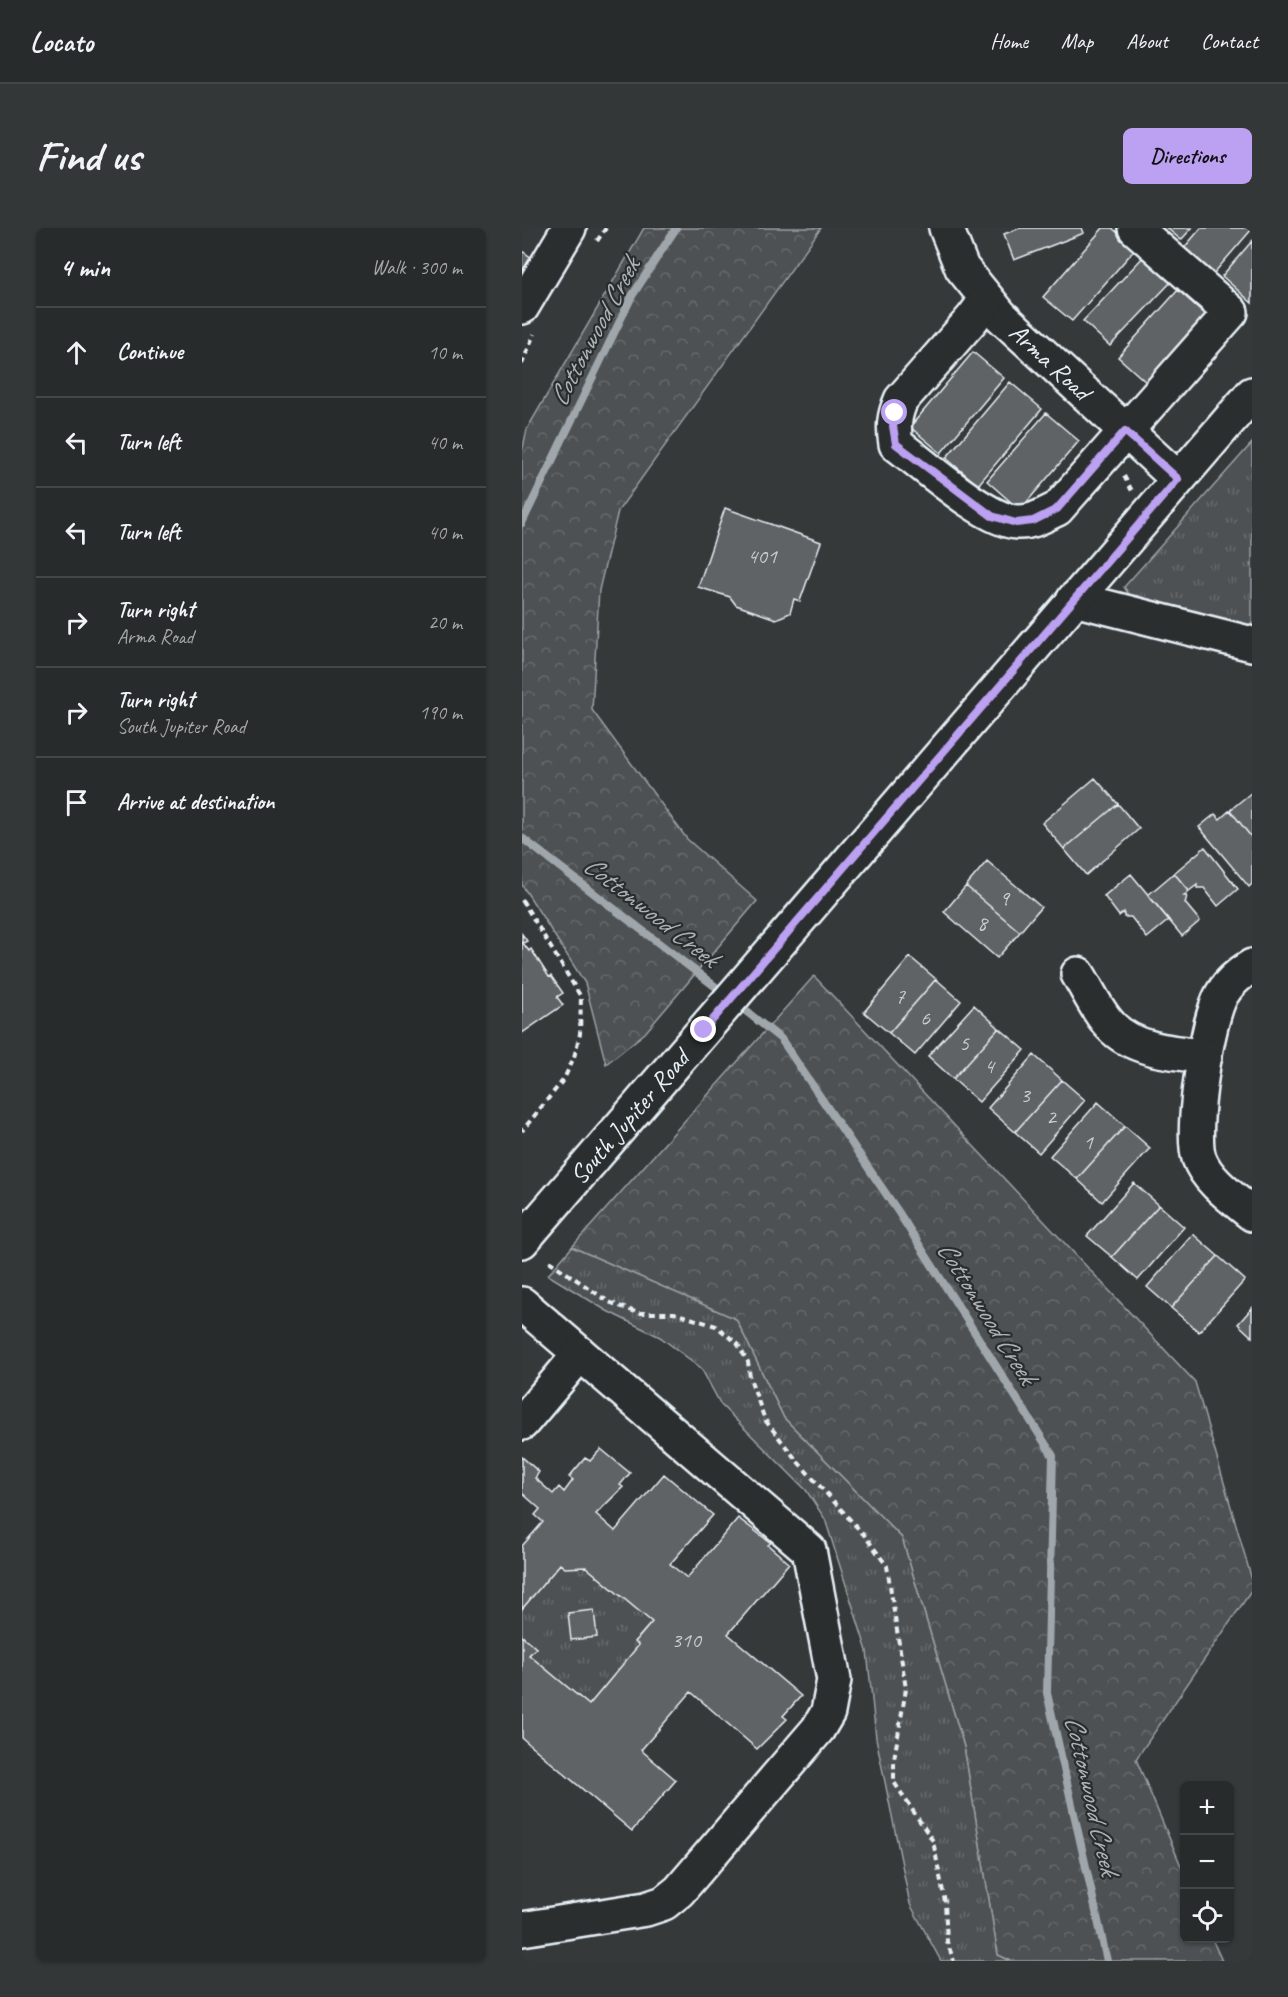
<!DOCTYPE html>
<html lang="en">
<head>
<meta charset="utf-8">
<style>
	body { margin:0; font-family:Caveat,sans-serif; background:#343738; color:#f1f3f6 }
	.controls { position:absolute; right:18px; bottom:18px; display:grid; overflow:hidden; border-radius:9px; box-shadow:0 2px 4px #0004 }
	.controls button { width:54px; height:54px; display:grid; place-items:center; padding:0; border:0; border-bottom:2px solid #444748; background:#282b2c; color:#f1f3f6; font:30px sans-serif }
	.stop { position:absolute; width:18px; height:18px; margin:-14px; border:4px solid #bca0f2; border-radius:50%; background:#fff }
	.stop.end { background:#bca0f2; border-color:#fff; box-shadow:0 2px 6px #0008 }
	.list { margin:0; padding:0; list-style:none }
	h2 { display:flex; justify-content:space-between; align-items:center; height:78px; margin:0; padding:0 24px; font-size:26px }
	h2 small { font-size:20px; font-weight:400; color:#a5a7a9 }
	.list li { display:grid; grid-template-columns:39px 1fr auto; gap:18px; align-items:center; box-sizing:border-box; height:90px; padding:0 24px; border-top:2px solid #444748 }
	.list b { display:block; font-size:22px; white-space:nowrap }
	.list p { margin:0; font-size:20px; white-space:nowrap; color:#a5a7a9 }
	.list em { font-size:20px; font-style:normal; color:#a5a7a9 }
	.icon { flex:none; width:33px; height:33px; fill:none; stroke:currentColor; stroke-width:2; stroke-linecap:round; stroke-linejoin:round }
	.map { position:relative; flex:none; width:730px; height:1733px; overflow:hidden; border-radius:9px }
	header { display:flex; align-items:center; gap:36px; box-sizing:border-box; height:84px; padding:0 30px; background:#282b2c; border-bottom:2px solid #444748 }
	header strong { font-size:28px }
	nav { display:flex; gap:33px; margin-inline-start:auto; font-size:21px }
	.intro { display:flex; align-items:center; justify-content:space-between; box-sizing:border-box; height:144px; padding:0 36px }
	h1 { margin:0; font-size:42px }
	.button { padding:15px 27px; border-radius:9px; background:#bca0f2; color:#111; font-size:21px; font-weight:700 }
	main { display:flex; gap:36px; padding:0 36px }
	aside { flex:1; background:#282b2c; border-radius:9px; box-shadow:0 2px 4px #0004 }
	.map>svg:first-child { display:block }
</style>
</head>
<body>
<header>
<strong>Locato</strong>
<nav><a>Home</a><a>Map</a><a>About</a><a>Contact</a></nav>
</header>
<div class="intro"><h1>Find us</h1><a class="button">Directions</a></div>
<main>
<aside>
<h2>4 min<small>Walk · 300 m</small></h2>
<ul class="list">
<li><svg class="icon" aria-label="ahead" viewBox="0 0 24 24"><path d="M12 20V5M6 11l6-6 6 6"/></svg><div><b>Continue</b></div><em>10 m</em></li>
<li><svg class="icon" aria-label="left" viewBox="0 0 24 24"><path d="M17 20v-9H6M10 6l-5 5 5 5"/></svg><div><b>Turn left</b></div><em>40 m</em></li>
<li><svg class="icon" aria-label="left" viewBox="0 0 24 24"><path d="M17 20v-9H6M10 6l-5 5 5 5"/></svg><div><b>Turn left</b></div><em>40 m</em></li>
<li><svg class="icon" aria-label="right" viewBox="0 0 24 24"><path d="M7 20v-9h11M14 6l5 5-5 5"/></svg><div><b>Turn right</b><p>Arma Road</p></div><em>20 m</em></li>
<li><svg class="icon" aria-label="right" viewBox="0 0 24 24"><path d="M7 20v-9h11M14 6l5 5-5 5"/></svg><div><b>Turn right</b><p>South Jupiter Road</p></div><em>190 m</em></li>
<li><svg class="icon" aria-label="arrive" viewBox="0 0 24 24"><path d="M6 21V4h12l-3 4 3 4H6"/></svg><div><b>Arrive at destination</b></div></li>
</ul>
</aside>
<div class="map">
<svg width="730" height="1733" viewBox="0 0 730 1733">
	<defs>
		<pattern id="forest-crowns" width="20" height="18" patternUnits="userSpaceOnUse" patternTransform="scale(1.5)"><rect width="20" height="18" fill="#4d5152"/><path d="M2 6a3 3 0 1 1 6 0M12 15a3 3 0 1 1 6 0" fill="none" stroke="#676a6c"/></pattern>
		<pattern id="park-tufts" width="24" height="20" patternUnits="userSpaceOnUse" patternTransform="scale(1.5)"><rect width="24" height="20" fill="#4d5152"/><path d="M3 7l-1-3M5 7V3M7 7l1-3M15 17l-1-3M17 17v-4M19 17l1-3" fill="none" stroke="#676a6c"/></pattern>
	</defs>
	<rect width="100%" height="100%" fill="#35393a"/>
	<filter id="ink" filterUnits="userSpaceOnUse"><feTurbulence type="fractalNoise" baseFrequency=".0167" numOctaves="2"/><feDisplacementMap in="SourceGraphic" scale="12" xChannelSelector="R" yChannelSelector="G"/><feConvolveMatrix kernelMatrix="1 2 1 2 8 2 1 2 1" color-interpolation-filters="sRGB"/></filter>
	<g filter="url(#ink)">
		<path fill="url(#forest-crowns)" stroke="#9aa1a5" stroke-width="1.5" d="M122 0H299L96 283 77 362 70 482 165 611 235 673 123 805 84 836 63 755 0 657V224L5 201Z
			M292 748 673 1154 730 1352V1362L614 1531 662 1645V1710L690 1711 700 1733H489L476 1727 442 1519 380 1310 262 1190 214 1091 50 1019Z"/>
		<path fill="url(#park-tufts)" stroke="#9aa1a5" stroke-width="1.5" d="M730 215V411L614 376 602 359Z
			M50 1019 214 1091 262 1190 380 1310 442 1519 476 1727 489 1733H419L388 1676 354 1510 345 1423 303 1291 284 1262 199 1177 179 1140 138 1109 85 1083 26 1047Z
			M38 1336 64 1339 130 1394 113 1413 117 1417 67 1477 7 1427 14 1420 0 1408V1381Z"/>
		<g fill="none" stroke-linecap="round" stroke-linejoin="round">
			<path stroke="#a0a7ac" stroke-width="8" d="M0 295 110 68 154 0
				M0 610 203 766
				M215 776 259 811 377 985 531 1228 525 1465 585 1733"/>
		</g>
		<path fill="#5f6365" stroke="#e8f1f8" stroke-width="1.5" d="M498 0H560L562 5 492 32 482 6Z
			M581 0H590L614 20 550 93 521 69Z
			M645 0H670L659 12Z
			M679 0H730V1L692 45 662 20Z
			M730 13V75L700 48Z
			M0 23 10 30 0 47Z
			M623 27 650 53 588 118 561 93Z
			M656 62 685 88 625 155 596 129Z
			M451 124 482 150 419 225 388 199Z
			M488 154 520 181 456 257 424 230Z
			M524 185 557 213 498 282 465 253Z
			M203 280 299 314 278 373 272 371 268 385 254 391 214 377 208 369 176 359Z
			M573 550 596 576 542 621 520 595Z
			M730 564V610L708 582Z
			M596 576 617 601 564 647 542 621Z
			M708 582 730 610V656L727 659 677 599 693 586 698 591Z
			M683 619 716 661 696 678 682 660H675V657L667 663 652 645Z
			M465 633 519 679 498 704 444 658Z
			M652 645 667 663 662 668H665L663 675 678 693 660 708 626 667Z
			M609 646 647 692 625 710 609 689H602V684L597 688 582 668Z
			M444 658 498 704 475 730 422 684Z
			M0 706 5 713 1 715 7 723 9 721 27 749 29 748 41 765 35 769 41 777 0 805Z
			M388 729 414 751 367 805 342 784Z
			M414 751 439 773 393 827 367 805Z
			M452 777 477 800 431 851 406 828Z
			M477 800 503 822 457 874 431 851Z
			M512 827 540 852 493 904 466 880Z
			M540 852 563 872 517 925 493 904Z
			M576 874 603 898 555 951 528 928Z
			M603 898 628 920 580 974 555 951Z
			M612 955 637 977 590 1029 565 1008Z
			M637 977 662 999 616 1052 590 1029Z
			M671 1006 696 1028 649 1080 625 1059Z
			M696 1028 723 1052 677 1104 649 1080Z
			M730 1080V1109L716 1096Z
			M79 1221 108 1245 98 1257 101 1259 74 1286 93 1303 142 1246 191 1287 148 1336 165 1350 216 1290 249 1315 246 1317 267 1335 206 1406 279 1468 261 1488 265 1491 235 1521 169 1464 119 1522 154 1552 110 1603 0 1510V1408L14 1420 7 1427 67 1477 117 1417 113 1414 130 1394 64 1339 43 1340 38 1336 0 1381V1318L21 1294 13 1287 18 1281 0 1265V1229L17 1244 13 1250 31 1266 37 1259 42 1264 51 1252 47 1249 63 1230 68 1233Z
			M72 1382 75 1409 49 1412 46 1385Z"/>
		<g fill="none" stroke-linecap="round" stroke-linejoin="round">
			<g stroke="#e8f1f8" stroke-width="38">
				<g id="minor">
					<path id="s1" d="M424 0 440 40 479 88 656 251"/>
					<path d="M465 71 451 90 379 172C372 188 371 199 374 216 401 236 464 293 495 294 510 295 522 287 535 281L709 84 613 0"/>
					<path d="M0 79 47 0"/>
					<path d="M552 371 730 416"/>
					<path d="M730 738C718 745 707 754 700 766 685 791 668 903 677 930 685 953 712 971 730 986"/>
					<path d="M556 746C566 762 575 783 588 797 610 822 652 825 683 828"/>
					<path id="s2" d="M0 1013 730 166"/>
					<path d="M0 1076 287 1322 312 1452 306 1484 296 1501 157 1663 142 1675 124 1681 0 1701"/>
					<path d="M0 1195 58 1126"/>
				</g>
			</g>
			<path stroke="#e8f1f8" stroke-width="4" stroke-dasharray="6 4.5" stroke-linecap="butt" d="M75 13 84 0
				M0 136 12 106
				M602 248 610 263
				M0 672 59 769 58 806 52 829 42 851 0 903
				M27 1033 87 1074 116 1085H152L194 1098 215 1115 226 1134 228 1150 243 1192 276 1234 343 1308 365 1338 384 1461 372 1531V1554L411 1613 423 1674 425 1714 432 1733"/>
			<use href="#minor" stroke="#2a2d2e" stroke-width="33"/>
		</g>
	</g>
	<g fill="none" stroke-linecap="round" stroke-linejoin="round" filter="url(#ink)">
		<path stroke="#bca0f2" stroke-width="8" d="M182 802 656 251 603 203 535 281 511 293 494 295 470 288 374 216 371 198 373 185"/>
	</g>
	<g text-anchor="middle" stroke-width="4.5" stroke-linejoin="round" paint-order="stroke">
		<g font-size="22" fill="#c6ced3">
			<text x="240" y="335">401</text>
			<text x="482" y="677">9</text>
			<text x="460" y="702">8</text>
			<text x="378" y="775">7</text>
			<text x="403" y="797">6</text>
			<text x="442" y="822">5</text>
			<text x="467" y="845">4</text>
			<text x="503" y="874">3</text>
			<text x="529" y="896">2</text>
			<text x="566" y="921">1</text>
			<text x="164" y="1419">310</text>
		</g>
		<g font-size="26" fill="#e8f1f8" stroke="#2a2d2e">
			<text dy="9" stroke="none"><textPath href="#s1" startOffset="172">Arma Road</textPath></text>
			<text dy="9" stroke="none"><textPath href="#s2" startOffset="164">South Jupiter Road</textPath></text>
		</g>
		<g font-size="27" font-style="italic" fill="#acb3b8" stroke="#2a2d2e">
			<text transform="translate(72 104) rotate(-62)" y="9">Cottonwood Creek</text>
			<text transform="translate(129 683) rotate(38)" y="9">Cottonwood Creek</text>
			<text transform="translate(465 1084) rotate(58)" y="9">Cottonwood Creek</text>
			<text transform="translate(570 1567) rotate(77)" y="9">Cottonwood Creek</text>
		</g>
	</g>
</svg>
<div class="controls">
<button>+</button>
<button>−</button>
<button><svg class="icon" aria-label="locate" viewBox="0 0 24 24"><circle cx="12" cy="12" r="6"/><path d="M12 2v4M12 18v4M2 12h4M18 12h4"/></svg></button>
</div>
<div class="stop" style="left:373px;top:185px"></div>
<div class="stop end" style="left:182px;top:802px"></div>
</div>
</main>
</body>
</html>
